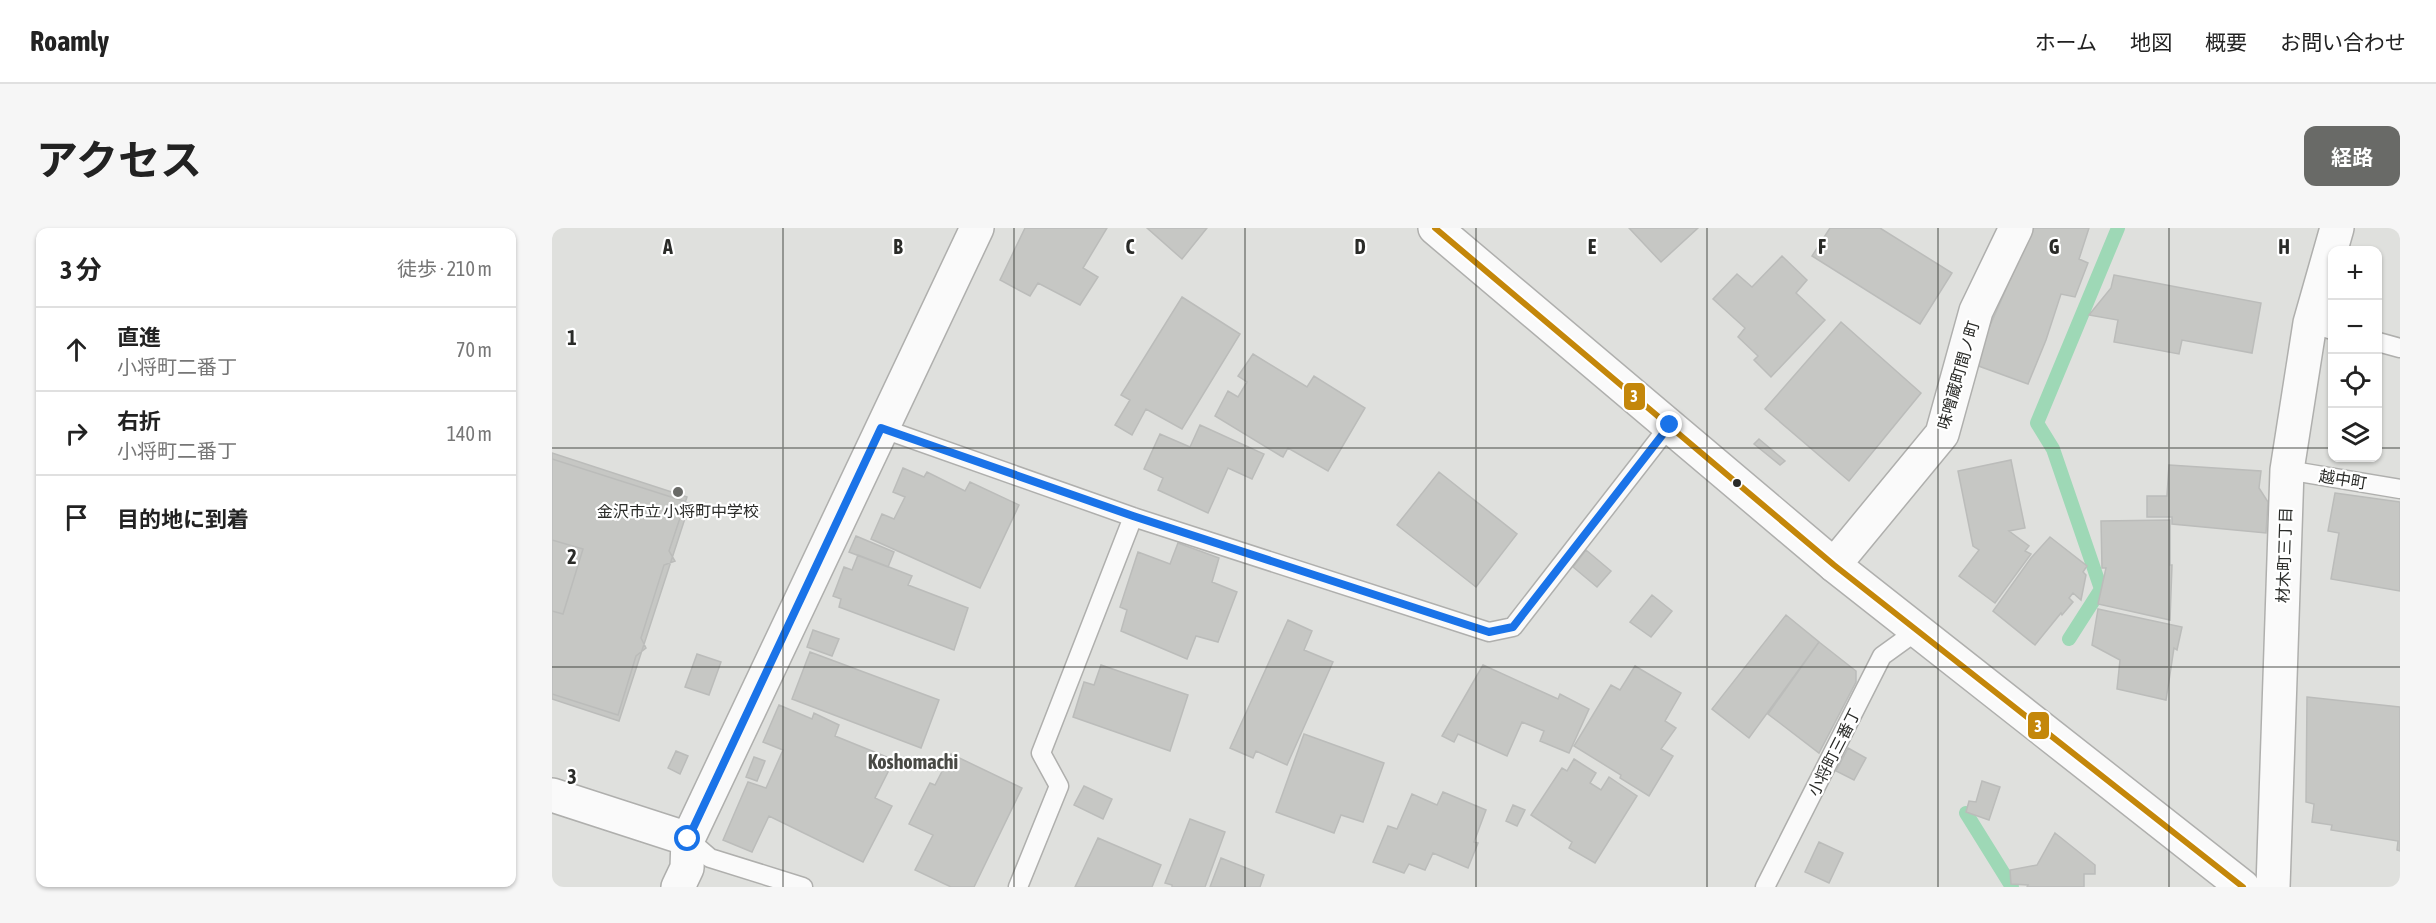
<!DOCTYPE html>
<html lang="ja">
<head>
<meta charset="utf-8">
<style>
	body { margin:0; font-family:"Asap Condensed","Noto Sans JP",sans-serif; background:#f6f6f6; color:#222 }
	.controls { position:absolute; right:18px; top:18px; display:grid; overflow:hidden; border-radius:12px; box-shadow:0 2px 4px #0004 }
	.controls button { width:54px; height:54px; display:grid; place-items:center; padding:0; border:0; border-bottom:2px solid #e0e0e0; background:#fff; color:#222; font:30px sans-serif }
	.stop { position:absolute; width:18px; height:18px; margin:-14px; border:4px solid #1a73e8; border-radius:50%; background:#fff }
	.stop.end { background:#1a73e8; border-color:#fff; box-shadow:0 2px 6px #0008 }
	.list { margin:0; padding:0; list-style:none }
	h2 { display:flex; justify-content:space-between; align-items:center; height:78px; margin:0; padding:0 24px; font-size:26px }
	h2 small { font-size:20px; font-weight:400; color:#767676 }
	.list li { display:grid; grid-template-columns:39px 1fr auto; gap:18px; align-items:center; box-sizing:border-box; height:84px; padding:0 24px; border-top:2px solid #e0e0e0 }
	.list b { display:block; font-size:22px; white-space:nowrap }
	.list p { margin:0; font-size:20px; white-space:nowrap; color:#767676 }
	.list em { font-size:20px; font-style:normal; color:#767676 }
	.icon { flex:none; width:33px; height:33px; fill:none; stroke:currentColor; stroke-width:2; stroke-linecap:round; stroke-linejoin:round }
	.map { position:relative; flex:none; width:1848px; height:659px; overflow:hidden; border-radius:12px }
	header { display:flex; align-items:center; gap:36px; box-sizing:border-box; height:84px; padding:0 30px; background:#fff; border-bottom:2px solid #e0e0e0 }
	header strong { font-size:28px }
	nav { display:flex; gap:33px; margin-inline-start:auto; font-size:21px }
	.intro { display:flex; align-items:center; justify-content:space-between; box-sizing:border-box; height:144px; padding:0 36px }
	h1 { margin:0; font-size:42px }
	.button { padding:15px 27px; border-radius:12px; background:#696a67; color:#fff; font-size:21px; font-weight:700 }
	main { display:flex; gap:36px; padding:0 36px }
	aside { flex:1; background:#fff; border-radius:12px; box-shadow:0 2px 4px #0004 }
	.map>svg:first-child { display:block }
</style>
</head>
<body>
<header>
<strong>Roamly</strong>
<nav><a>ホーム</a><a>地図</a><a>概要</a><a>お問い合わせ</a></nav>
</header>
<div class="intro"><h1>アクセス</h1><a class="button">経路</a></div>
<main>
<aside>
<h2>3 分<small>徒歩 · 210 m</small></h2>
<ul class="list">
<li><svg class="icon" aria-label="ahead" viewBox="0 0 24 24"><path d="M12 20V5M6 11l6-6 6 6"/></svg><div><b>直進</b><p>小将町二番丁</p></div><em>70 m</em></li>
<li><svg class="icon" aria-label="right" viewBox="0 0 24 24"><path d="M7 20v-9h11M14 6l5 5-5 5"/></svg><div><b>右折</b><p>小将町二番丁</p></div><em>140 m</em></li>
<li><svg class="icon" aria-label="arrive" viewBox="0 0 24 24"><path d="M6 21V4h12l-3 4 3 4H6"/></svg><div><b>目的地に到着</b></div></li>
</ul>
</aside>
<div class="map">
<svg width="1848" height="659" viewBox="0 0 1848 659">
	<rect width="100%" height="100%" fill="#dfe0dd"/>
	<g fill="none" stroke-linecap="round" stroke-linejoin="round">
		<path stroke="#9ed8b6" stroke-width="14" d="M1517 411 1549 361 1501 221 1485 195 1566 0
			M1414 585 1460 659"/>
	</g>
	<path fill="#c6c7c4" stroke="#bbbcba" stroke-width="1.5" d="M473 0H555L531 40 546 49 528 77 486 55 478 68 448 52Z
		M595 0H655L630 31Z
		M1077 0H1146L1109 34Z
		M1278 0H1328L1400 45 1368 96 1260 28Z
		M1481 0H1537L1527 31 1536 35 1523 69 1509 66 1494 112 1476 156 1421 136Z
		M1230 28 1255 52 1244 65 1273 92 1219 149 1202 132 1206 128 1186 109 1193 100 1161 71 1185 46 1200 59Z
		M1562 47 1709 75 1700 125 1630 112 1627 126 1562 114 1566 92 1537 87 1559 60Z
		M630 69 688 106 630 201 594 181 580 207 563 197 578 172 569 167Z
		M1289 94 1369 165 1297 253 1213 181Z
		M701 126 755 159 762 148 813 180 776 243 736 220 731 229 729 228 663 188 676 163 686 169 695 154 686 148Z
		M648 197 712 226 700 251 676 240 656 285 606 262 611 250 592 241 608 206 638 219Z
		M1207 211 1233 233 1228 237 1202 216Z
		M0 225 135 269 117 323 123 333 112 337 89 410 94 420 84 428 66 487 0 466Z
		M0 231 138 275 67 493 0 471V383L11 386 31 321 0 312Z
		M1459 232 1473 300 1457 303 1477 318 1473 323 1479 326 1443 375 1407 348 1427 322 1421 318 1406 243Z
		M1617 237 1709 243 1707 260 1716 274 1714 305 1620 296V289H1595V268H1615Z
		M351 240 372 249 375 244 413 263 418 254 467 277 428 360 319 311 330 286 342 291 353 269 341 264Z
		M887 244 965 306 924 359 845 297Z
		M1783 265 1848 274V363L1779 351 1787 305 1776 303Z
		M1618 292V337H1620L1618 392 1546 376 1554 340H1550L1549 293Z
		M304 308 342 324 336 339 297 324Z
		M1498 309 1535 338 1531 344 1534 347 1529 372 1521 365 1517 370 1521 374 1510 387 1509 385 1483 417 1441 383 1479 330Z
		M626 315 667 330 660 354 685 364 666 414 644 408 635 431 569 403 575 382 568 379 586 324 618 336Z
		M1034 322 1059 343 1045 359 1021 339Z
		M306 327 360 348 356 357 416 380 402 422 287 379 289 371 281 368 292 339 300 342Z
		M1100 367 1120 383 1099 409 1078 394Z
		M1546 381 1630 399 1625 422 1622 420 1614 472 1565 461 1568 432 1540 417Z
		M1234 387 1267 414 1197 510 1160 481Z
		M736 392 760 403 752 422 781 434 735 537 704 523 701 530 678 520Z
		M261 402 287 411 280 428 255 419Z
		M1267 414 1304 443V454L1267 525 1216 486Z
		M258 424 387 472 369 520 240 471Z
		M145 426 169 434 157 467 133 459Z
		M549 437 636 467 618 523 521 489 532 454 542 457Z
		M931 437 1006 471 1008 466 1037 481 1017 525 988 513 992 503 970 494 955 528 906 506 902 514 890 508Z
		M1083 438 1129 465 1113 493 1124 500 1109 521 1121 528 1097 568 1068 550 1069 547 1022 518 1059 457 1068 462Z
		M1755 469 1848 479V623L1845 622 1846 613 1779 602 1780 597 1760 594 1762 576 1754 574Z
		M227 477 260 491 262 485 287 497 283 508 342 532 323 570 340 578 311 634 217 588 200 624 171 612 196 554 214 560 231 522 211 514Z
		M752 506 832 535 811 594 789 587 782 605 724 584Z
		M1296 520 1314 530 1302 552 1284 543Z
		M124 523 136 528 128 546 116 540Z
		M399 526 470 560 422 659H399L363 642 381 607 357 596 378 555 383 557Z
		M202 529 213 533 205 553 194 549Z
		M1022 531 1044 545 1038 555 1049 562 1057 549 1085 568 1043 635 1017 620 1020 614 979 587 1010 540 1015 543Z
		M1430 553 1448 559 1437 592 1414 584 1417 573 1424 574Z
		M532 558 560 571 551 591 522 577Z
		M891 564 934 582 922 614 926 615 916 640 881 625 873 642 857 636 852 645 821 634 836 598 845 601 860 566 885 577Z
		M961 577 973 582 965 598 954 593Z
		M638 591 673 604 653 659H620V657L613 655Z
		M1503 605 1543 637V646H1532V659H1475L1476 657 1459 656 1458 642 1485 637Z
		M546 610 609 637 600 659H523Z
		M1267 614 1291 625 1277 655 1253 644Z
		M669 630 712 647 708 659H658Z"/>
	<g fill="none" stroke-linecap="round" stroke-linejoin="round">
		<g stroke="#afafad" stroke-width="21">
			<path id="lane" d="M1758 95 1780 102
				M1826 114 1848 120
				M329 200 581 289 937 404 961 399 1118 197
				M1735 242 1848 261
				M136 611 158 630 251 659
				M466 659 507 558 489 525 581 289
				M1213 659 1330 428 1366 402"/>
		</g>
		<g stroke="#afafad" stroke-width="36">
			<path id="street" d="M1282 337 1390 206 1424 83 1464 0
				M0 567 136 611
				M126 659 135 640 136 611 425 0
				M1721 659 1735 242 1758 95 1785 0"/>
		</g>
		<g stroke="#afafad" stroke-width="36">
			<path id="highway" d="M883 0 1282 337 1691 659"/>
		</g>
		<use href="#lane" stroke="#fafafa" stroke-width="18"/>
		<use href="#street" stroke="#fafafa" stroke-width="33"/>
		<use href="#highway" stroke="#fafafa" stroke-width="33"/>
		<g stroke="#fff" stroke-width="10">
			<path id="bus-1" d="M883 0 1282 337 1691 659"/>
		</g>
		<use href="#bus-1" stroke="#c4870a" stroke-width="6"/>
	</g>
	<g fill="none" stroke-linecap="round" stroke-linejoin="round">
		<path stroke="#1a73e8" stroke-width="8" d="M136 611 329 200 581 288 937 404 961 399 1118 197"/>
	</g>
	<path fill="none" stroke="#2a2b28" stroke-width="1.5" stroke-opacity="0.55" d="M231 0V659M462 0V659M693 0V659M924 0V659M1155 0V659M1386 0V659M1617 0V659M0 220H1780M1826 220H1848M0 439H1848"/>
	<circle fill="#2a2b28" stroke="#fff" stroke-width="2" cx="1185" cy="255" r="5"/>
	<circle fill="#696a67" stroke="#fff" stroke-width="2" cx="126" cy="264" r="6"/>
	<g text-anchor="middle" stroke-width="4.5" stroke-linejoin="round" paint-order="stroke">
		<g font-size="16" fill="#2a2b28" stroke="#fff">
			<text transform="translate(1406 147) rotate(-74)" y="6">味噌蔵町間ノ町</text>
			<text transform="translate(1791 251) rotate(9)" y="6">越中町</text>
			<text transform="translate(1732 327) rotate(-88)" y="6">材木町三丁目</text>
			<text transform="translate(1282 524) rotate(-63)" y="6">小将町三番丁</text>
		</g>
		<g font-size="16" fill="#2a2b28" stroke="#fff">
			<text x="126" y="289">金沢市立 小将町中学校</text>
		</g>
		<g font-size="20" font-weight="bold" fill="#484944" stroke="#fff">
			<text x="361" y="541">Koshomachi</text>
		</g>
	</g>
	<g font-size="20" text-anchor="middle" font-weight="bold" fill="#2a2b28" stroke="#fff" stroke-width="4.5" stroke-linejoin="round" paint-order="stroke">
		<text x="116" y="26">A</text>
		<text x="346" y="26">B</text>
		<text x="578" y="26">C</text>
		<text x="808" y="26">D</text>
		<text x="1040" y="26">E</text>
		<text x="1270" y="26">F</text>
		<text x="1502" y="26">G</text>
		<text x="1732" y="26">H</text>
		<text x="20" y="117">1</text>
		<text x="20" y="336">2</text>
		<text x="20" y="556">3</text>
	</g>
	<g stroke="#fff" stroke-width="2">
		<rect x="1071" y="154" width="23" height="29" rx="6" fill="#c4870a"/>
		<rect x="1475" y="483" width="23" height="29" rx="6" fill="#c4870a"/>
	</g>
	<g font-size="16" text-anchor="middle" font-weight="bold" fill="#fff">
		<text x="1082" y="174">3</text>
		<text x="1486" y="504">3</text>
	</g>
</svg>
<div class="controls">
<button>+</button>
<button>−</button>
<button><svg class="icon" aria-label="locate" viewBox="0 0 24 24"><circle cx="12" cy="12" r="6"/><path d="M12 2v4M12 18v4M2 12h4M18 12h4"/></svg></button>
<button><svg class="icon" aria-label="layers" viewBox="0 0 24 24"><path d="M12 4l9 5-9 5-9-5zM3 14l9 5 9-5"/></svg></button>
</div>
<div class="stop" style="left:136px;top:611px"></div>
<div class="stop end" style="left:1118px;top:197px"></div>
</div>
</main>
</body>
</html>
